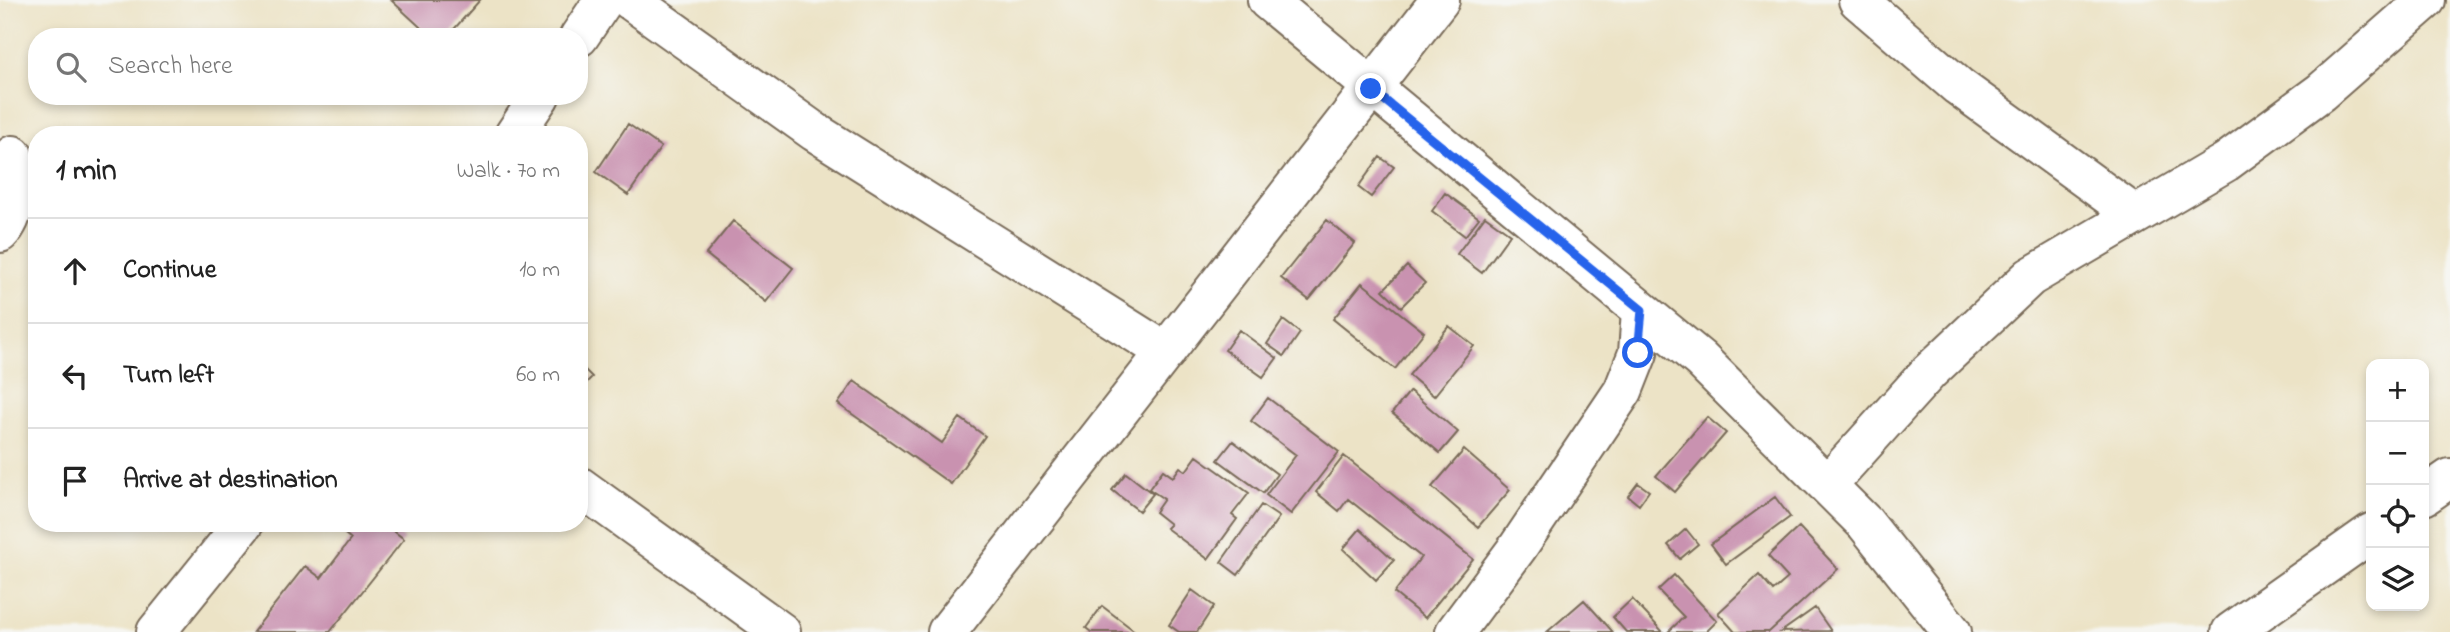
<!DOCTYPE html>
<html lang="en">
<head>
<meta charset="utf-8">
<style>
	body { margin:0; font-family:"Indie Flower",sans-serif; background:#f6f6f6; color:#222 }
	.controls { position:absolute; right:21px; bottom:21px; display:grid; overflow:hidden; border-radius:14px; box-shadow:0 4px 10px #0003 }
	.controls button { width:63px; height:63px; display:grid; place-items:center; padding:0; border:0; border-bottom:2px solid #e0e0e0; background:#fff; color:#222; font:35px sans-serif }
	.stop { position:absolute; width:21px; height:21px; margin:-16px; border:5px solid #2563eb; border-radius:50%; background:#fff }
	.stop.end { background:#2563eb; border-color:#fff; box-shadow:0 2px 7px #0008 }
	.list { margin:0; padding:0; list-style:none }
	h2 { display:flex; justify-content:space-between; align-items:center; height:91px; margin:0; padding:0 28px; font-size:30px }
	h2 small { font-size:23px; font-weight:400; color:#767676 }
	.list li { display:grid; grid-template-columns:46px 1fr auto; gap:21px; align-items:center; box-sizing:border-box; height:105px; padding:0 28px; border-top:2px solid #e0e0e0 }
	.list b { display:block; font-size:26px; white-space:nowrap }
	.list em { font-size:23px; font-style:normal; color:#767676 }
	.icon { flex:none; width:38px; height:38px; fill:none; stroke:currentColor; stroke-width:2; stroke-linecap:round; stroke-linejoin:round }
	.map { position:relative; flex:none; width:2450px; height:632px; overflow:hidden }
	.search { position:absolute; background:#fff; box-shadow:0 4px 10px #0003; left:28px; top:28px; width:560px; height:77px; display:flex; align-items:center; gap:18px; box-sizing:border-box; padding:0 24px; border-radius:28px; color:#767676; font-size:26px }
	.panel { position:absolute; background:#fff; box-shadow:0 4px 10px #0003; left:28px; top:126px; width:560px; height:406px; border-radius:28px }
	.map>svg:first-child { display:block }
</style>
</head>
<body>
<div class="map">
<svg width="2450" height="632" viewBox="0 0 2450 632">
	<rect width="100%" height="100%" fill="#f6f6f2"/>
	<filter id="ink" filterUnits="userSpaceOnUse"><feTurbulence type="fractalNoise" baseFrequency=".0143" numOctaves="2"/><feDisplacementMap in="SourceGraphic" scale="14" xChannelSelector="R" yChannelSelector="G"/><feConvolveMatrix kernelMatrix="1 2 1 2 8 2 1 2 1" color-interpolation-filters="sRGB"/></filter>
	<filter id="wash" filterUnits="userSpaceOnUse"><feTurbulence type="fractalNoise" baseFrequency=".00686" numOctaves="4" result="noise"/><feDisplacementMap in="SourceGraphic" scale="28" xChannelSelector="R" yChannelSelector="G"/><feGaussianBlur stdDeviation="1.57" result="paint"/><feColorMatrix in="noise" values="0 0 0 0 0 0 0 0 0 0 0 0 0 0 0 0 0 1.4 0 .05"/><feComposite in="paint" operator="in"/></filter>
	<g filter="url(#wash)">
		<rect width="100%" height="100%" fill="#ece3c6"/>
		<g id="blocks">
			<path fill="#c992b0" d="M391 0H480L447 37H431Z
				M628 124 661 147 628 195 596 172Z
				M1380 157 1394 167 1371 197 1358 187Z
				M1445 193 1479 218 1465 236 1432 211Z
				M1485 216 1510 234 1482 273 1457 254Z
				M1327 220 1355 243 1309 300 1281 278Z
				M733 221 793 268 766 302 706 254Z
				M1407 266 1425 283 1401 307 1383 290Z
				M1362 283 1424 332 1395 369 1333 319Z
				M1283 320 1300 333 1284 356 1267 344Z
				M1449 326 1474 346 1434 396 1409 375Z
				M1239 330 1277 358 1263 377 1225 350Z
				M579 364 592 377 579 390Z
				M854 381 942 443 960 418 985 436 951 484 838 404Z
				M1410 391 1458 432 1440 453 1392 413Z
				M1268 398 1339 452 1291 514 1266 495 1296 455 1251 421Z
				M1707 417 1726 433 1675 492 1656 476Z
				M1233 441 1277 474 1263 493 1218 460Z
				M1464 450 1510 490 1478 527 1432 487Z
				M1197 456 1249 493 1232 515 1237 519 1208 559 1166 528 1170 524 1155 512 1164 499 1149 489 1163 470 1173 477 1180 467 1186 471Z
				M1344 456 1473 559 1425 618 1394 593 1421 557 1348 499 1339 511 1316 492Z
				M1126 473 1153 494 1139 511 1112 490Z
				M1638 483 1649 491 1639 505 1628 496Z
				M1775 497 1790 517 1726 564 1711 544Z
				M1261 505 1279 517 1238 575 1221 562Z
				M332 523H383L404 539 330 632H253L305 566 321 578 351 539Z
				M1799 527 1838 569 1769 632H1735L1718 613 1759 575 1773 591 1788 578 1768 556Z
				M1360 529 1394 560 1376 580 1343 549Z
				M1686 529 1698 544 1680 559 1668 545Z
				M1674 575 1717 621 1706 632H1668L1684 617 1658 590Z
				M1192 590 1214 606 1197 632H1179L1169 625Z
				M1632 599 1663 632H1626L1613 617Z
				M1584 600 1613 632H1547Z
				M1102 606 1136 632H1091L1086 628Z
				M1815 608 1831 631 1781 632Z"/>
		</g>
	</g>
	<g filter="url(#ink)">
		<use href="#blocks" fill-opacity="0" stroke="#796b59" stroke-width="2"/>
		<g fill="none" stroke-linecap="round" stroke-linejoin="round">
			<g stroke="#796b59" stroke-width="42">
				<path id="street" d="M630 0 815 132 1166 352
					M1267 0 1700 359 1865 523 1952 632
					M1858 0 1958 86 2134 214
					M579 37 604 0
					M514 135 540 96
					M0 233C20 213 15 181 13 155
					M1827 485 1929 372 2030 277 2226 162 2321 92 2426 0
					M579 486 781 632
					M2424 496 2450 478
					M156 632 244 523
					M947 632 1440 0
					M1455 632 1518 547 1623 391 1638 353 1641 310
					M2231 632 2371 533"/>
			</g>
			<use href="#street" stroke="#fff" stroke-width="38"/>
		</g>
	</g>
	<g fill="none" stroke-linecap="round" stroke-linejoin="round" filter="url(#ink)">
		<path stroke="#2563eb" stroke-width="9" d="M1371 89 1642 310 1638 353"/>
	</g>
</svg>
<div class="controls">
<button>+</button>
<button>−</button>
<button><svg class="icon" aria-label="locate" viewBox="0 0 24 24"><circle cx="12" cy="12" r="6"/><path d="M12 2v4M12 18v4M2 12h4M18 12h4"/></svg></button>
<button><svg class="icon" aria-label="layers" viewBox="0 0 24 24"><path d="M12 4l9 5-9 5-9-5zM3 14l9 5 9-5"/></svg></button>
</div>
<div class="stop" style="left:1638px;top:353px"></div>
<div class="stop end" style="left:1371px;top:89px"></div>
<div class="search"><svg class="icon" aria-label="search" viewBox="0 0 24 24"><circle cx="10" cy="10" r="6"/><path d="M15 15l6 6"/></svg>Search here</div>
<section class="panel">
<h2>1 min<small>Walk · 70 m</small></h2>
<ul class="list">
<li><svg class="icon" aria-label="ahead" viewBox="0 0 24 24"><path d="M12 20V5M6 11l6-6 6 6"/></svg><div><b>Continue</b></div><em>10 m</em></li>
<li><svg class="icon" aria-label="left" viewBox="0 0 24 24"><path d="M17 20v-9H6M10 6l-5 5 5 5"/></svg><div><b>Turn left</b></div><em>60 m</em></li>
<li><svg class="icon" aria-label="arrive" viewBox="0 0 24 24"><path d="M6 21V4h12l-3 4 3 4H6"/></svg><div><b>Arrive at destination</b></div></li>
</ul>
</section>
</div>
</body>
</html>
